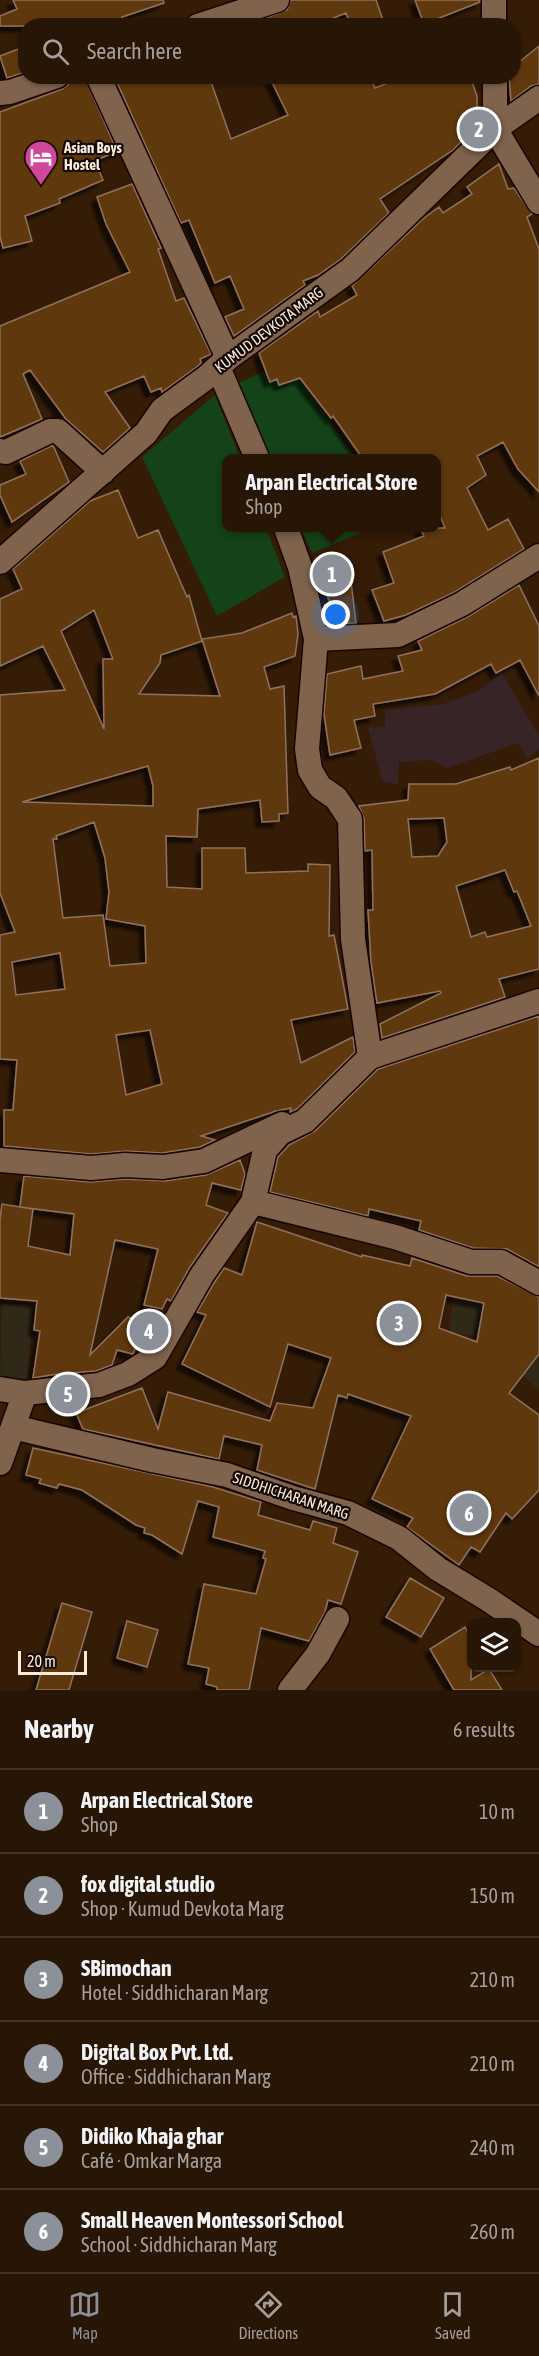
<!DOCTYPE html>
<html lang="en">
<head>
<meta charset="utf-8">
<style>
	body { margin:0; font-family:"Asap Condensed",sans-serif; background:#332213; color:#f1f3f6 }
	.controls { position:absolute; right:18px; bottom:18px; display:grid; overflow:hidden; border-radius:12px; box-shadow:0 2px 4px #0004 }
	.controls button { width:54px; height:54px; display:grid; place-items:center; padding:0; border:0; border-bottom:2px solid #433427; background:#271505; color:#f1f3f6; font:30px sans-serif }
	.scale { position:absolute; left:18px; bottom:15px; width:69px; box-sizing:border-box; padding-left:6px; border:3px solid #fae9dd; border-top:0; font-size:16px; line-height:21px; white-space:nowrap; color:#fae9dd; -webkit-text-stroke:4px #140903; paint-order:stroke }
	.you { position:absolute; left:336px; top:615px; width:21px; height:21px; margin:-15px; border:4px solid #fff; border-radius:50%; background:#1a73e8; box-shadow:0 0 0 9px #1a73e833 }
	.badge { display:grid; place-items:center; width:39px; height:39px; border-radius:50%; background:#8c9099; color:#fff; font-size:20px; font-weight:700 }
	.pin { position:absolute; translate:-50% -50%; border:3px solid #fff; box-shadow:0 2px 6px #0006 }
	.popup { position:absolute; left:222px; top:454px; width:219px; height:78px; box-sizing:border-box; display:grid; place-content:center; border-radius:12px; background:#271505; filter:drop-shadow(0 2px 4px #0005); font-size:20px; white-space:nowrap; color:#a49f9a }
	.popup b { font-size:22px; color:#f1f3f6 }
	.popup::after { content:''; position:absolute; left:50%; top:100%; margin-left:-12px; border:12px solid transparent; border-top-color:#271505 }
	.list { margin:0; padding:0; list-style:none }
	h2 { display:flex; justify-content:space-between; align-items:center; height:78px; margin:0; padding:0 24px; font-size:26px }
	h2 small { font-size:20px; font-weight:400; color:#a49f9a }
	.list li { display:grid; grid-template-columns:39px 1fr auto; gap:18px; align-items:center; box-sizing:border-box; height:84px; padding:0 24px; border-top:2px solid #433427 }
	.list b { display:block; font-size:22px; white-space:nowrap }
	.list p { margin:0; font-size:20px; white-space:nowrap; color:#a49f9a }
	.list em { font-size:20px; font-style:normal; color:#a49f9a }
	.icon { flex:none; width:33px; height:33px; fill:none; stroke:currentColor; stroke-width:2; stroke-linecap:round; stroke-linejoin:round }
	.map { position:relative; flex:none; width:539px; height:1690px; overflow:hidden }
	.search { position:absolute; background:#271505; box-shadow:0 2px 4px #0004; left:18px; right:18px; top:18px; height:66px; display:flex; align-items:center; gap:15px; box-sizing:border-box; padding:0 21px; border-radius:24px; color:#a49f9a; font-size:22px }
	.sheet { height:582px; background:#271505 }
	nav { display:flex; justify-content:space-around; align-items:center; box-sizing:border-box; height:84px; border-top:2px solid #433427; background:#271505; font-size:16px; color:#a49f9a }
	nav a { display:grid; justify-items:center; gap:3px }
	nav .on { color:#8c9099 }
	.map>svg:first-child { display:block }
</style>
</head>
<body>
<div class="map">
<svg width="539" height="1690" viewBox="0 0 539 1690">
	<defs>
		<filter id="shadow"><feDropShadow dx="-5.5" dy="5.5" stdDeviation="1.5" flood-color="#0009"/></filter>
	</defs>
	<rect width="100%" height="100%" fill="#341c07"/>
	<path fill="#372426" d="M502 673 539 736V749L527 758 518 743 447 768 432 760 399 762 398 784 383 782 368 728 385 726V710L443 704 478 691Z"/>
	<path fill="#312918" d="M461 1266 514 1277 539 1294V1390L516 1370 501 1349 470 1335 450 1332V1318Z
		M2 1304 33 1305 27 1381 0 1379Z"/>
	<path fill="#144319" d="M287 361 354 456 356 458H267L232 386Z
		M215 395 240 458H227V528H266L285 577 217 616 142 457Z
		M300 528H371L313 553Z"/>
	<path fill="#613710" stroke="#90725c" stroke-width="1.5" fill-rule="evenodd" filter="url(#shadow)" d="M13 0H163L164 3 122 17 126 26H0V16L17 9Z
		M291 0H376L385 26H351L346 13 313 26H259L258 21 287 10Z
		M415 0H480V2L424 24Z
		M26 46V72L7 78 0 56Z
		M539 46V84L531 86 511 101 509 76H513V67Z
		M71 76H84L117 151 95 161 103 180 59 199 60 203 25 216 32 241 3 248 0 236V112L62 89 68 85Z
		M114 76H209L231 139 288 115 269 76H370L375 88 406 76H470L477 96V126L453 150 380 199 389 213 341 259 318 275 303 281 305 285 234 336 225 317 244 309 230 276 215 283 189 220 181 223Z
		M499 164 508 189 514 188 532 214 527 217 539 249V492L518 469 503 442 477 456 486 475 467 488 488 530 508 519 524 549 455 592 406 615 384 621 372 590 394 583 383 552 424 536 420 528H445L437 508V459H363L333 416 331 418 300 378 279 385 277 379 270 382 259 353 318 311 320 317 357 295 352 286 424 218 439 207 443 213 472 194 467 187Z
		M132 184 161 248 158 249 176 301 184 298 211 354 200 359 201 363 198 366 162 392 161 388 151 392 144 376 105 392 130 428 103 452 66 419 30 370 23 374 42 419 0 437V326L130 272 106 224 97 197Z
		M53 445 69 482 12 522 0 495V485L26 474 20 461Z
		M118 490 138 538 158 530 187 597 189 595 202 641 161 655 160 663 139 694 220 696 202 639 242 633 292 613 293 617 296 616 298 634 295 656 264 667 270 689 284 686 288 813 279 814V821L262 822 260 800 198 809 197 837 166 836 167 887 202 889V848H245L246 873 308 871V864L330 865 329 936 334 935 348 1009 291 1020 301 1063 353 1037 355 1052 297 1109 290 1112 291 1108 276 1111 201 1136 215 1140 200 1147 162 1153 126 1151 91 1154 4 1146V1110H13L17 1060 0 1059V935L15 932 0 893V695L65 690 43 646 0 666V599L22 589 13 569 90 501ZM94 610 113 659H103L104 729 61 631ZM148 766 153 786V806L22 802ZM94 822 105 858 109 892 106 919 145 926 146 963 110 966 103 915 63 918 53 839H57L56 836ZM60 953 65 989 16 995 12 962ZM150 1030 162 1084 126 1095 116 1035Z
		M349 565 356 623 332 624 325 605 330 603 320 575Z
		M519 585 539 626V696L520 660 496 673 491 664 435 694 373 704 375 716 354 720 361 748 330 755 324 714 327 674 361 666 363 679 403 671 398 656 422 650 418 641 469 616Z
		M539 758V969L499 979 505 997 382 1038 380 1024 441 993 440 991 377 1003 371 962 368 910H373L372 850 365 851 364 819 359 806 408 800 409 784H456L510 767 511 770ZM444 818 447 842 438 856 412 857 408 819ZM505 870 514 892 517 891 531 926 487 937 485 932 471 937 456 886Z
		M539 1016V1267L507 1249 473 1248 419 1230 421 1221 369 1209 368 1216 270 1192 278 1157 289 1145 315 1131 378 1069Z
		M240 1160 245 1174 241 1190 212 1183 206 1205 228 1213 190 1267 171 1301 167 1299 162 1309 144 1305 158 1249 115 1240 90 1355 128 1317 145 1324 133 1354 117 1350 112 1365 96 1371 57 1374 33 1378 40 1331 34 1330 37 1301 0 1298V1219L2 1204 33 1209 28 1246 70 1255 74 1214 20 1207 24 1176 90 1182 125 1179 165 1181 206 1175Z
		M257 1222 362 1257V1255L410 1266 412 1258 467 1276H497L539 1297V1354L509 1393 539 1415V1490L512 1519 506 1513 480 1552 471 1547 459 1565 407 1527 413 1518 372 1499 411 1416 348 1394 347 1398 338 1395 315 1489 257 1470 262 1445 224 1436 219 1459 83 1429 76 1413 142 1388 158 1429 168 1392 270 1421 277 1403 313 1408 331 1358 288 1344 270 1407 182 1364 206 1315 197 1312 214 1283 224 1268 242 1275ZM446 1295 484 1303 477 1342 439 1328Z
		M33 1448 213 1487 261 1502 258 1515 310 1530 313 1521 337 1528 333 1543 358 1552 341 1604 328 1600 325 1612 309 1641 261 1628 249 1690H217V1687L206 1684 209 1668 188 1664 204 1584 256 1594 266 1559 263 1558 265 1551 213 1537 219 1507 198 1501 182 1554 152 1535 144 1533 145 1528 136 1525 82 1490 59 1484 57 1488 39 1483 41 1479 26 1475Z
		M410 1578 444 1598 421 1637 386 1617Z
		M62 1603 92 1612 69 1690H36Z
		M127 1621 158 1630 147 1667 117 1658Z
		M465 1627 471 1638V1680L489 1669 502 1690H454L430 1649Z"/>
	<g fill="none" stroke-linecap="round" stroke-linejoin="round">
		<g stroke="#1a0500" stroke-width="27">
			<path id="minor" d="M494 0V26
				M198 26 277 0
				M98 76 228 358
				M495 76V129
				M0 93 10 92 57 76
				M495 129 539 202
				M218 367 257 458
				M0 451 6 452 50 431H58L103 472
				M286 528 300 567 316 639 307 749 310 770 320 787 336 798 350 819 353 939 370 1057
				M0 562 146 433 162 410 207 377 228 358 350 270 495 129 539 98
				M316 639 398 635 462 604 539 556
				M0 1160 91 1168 125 1165 163 1167 204 1161 282 1124
				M253 1202 395 1237 471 1262H501L539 1283
				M0 1389 25 1393 99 1385 128 1374 155 1357 202 1275 253 1202 265 1150 280 1133 305 1121 370 1057 539 1001
				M13 1427 152 1460 227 1475 293 1498 348 1513 399 1538 438 1569 489 1600 539 1634
				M0 1463 25 1393
				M290 1690 318 1654 337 1619"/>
		</g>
		<use href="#minor" stroke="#80634d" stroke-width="24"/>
	</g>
	<defs>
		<g id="hotel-pin" transform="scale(1.725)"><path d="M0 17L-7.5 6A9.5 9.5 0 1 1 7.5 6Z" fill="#d1479c" stroke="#140903"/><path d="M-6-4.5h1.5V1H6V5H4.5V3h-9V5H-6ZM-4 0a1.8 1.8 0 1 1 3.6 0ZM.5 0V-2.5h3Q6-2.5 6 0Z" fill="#fff"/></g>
	</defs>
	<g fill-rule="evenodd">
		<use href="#hotel-pin" x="41" y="157"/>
	</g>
	<g text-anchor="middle" stroke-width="4.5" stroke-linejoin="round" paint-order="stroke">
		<g font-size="15" font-weight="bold" fill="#fae9dd" stroke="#140903" text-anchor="start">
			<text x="64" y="153">Asian Boys<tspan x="64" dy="17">Hostel</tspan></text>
		</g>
		<g font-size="15" fill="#fae9dd" stroke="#140903">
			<text transform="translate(269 330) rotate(-37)" y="5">KUMUD DEVKOTA MARG</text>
			<text transform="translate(291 1496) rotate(18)" y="5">SIDDHICHARAN MARG</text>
		</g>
	</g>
</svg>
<div class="controls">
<button><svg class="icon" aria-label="layers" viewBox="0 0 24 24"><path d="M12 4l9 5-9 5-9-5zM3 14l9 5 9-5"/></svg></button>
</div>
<div class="scale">20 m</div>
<div class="you"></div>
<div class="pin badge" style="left:332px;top:574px">1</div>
<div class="popup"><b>Arpan Electrical Store</b>Shop</div>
<div class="pin badge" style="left:479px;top:129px">2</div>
<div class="pin badge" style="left:399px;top:1323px">3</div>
<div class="pin badge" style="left:149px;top:1331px">4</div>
<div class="pin badge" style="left:68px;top:1394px">5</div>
<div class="pin badge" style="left:469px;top:1513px">6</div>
<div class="search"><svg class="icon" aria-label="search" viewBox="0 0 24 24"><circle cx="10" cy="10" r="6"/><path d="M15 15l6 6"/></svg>Search here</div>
</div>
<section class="sheet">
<h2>Nearby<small>6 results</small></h2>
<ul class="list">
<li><span class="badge">1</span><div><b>Arpan Electrical Store</b><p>Shop</p></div><em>10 m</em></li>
<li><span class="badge">2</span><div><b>fox digital studio</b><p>Shop · Kumud Devkota Marg</p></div><em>150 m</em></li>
<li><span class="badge">3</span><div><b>SBimochan</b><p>Hotel · Siddhicharan Marg</p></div><em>210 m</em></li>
<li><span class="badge">4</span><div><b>Digital Box Pvt. Ltd.</b><p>Office · Siddhicharan Marg</p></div><em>210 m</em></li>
<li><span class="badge">5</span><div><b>Didiko Khaja ghar</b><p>Café · Omkar Marga</p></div><em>240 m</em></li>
<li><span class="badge">6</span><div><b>Small Heaven Montessori School</b><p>School · Siddhicharan Marg</p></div><em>260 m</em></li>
</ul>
</section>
<nav>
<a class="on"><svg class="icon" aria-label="map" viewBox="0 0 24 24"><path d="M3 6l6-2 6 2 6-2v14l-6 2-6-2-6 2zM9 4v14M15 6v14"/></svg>Map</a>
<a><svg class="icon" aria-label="directions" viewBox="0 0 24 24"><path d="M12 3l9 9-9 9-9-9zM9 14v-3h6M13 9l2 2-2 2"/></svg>Directions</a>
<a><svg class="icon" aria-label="saved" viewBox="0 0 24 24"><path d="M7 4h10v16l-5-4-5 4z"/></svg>Saved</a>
</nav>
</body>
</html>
